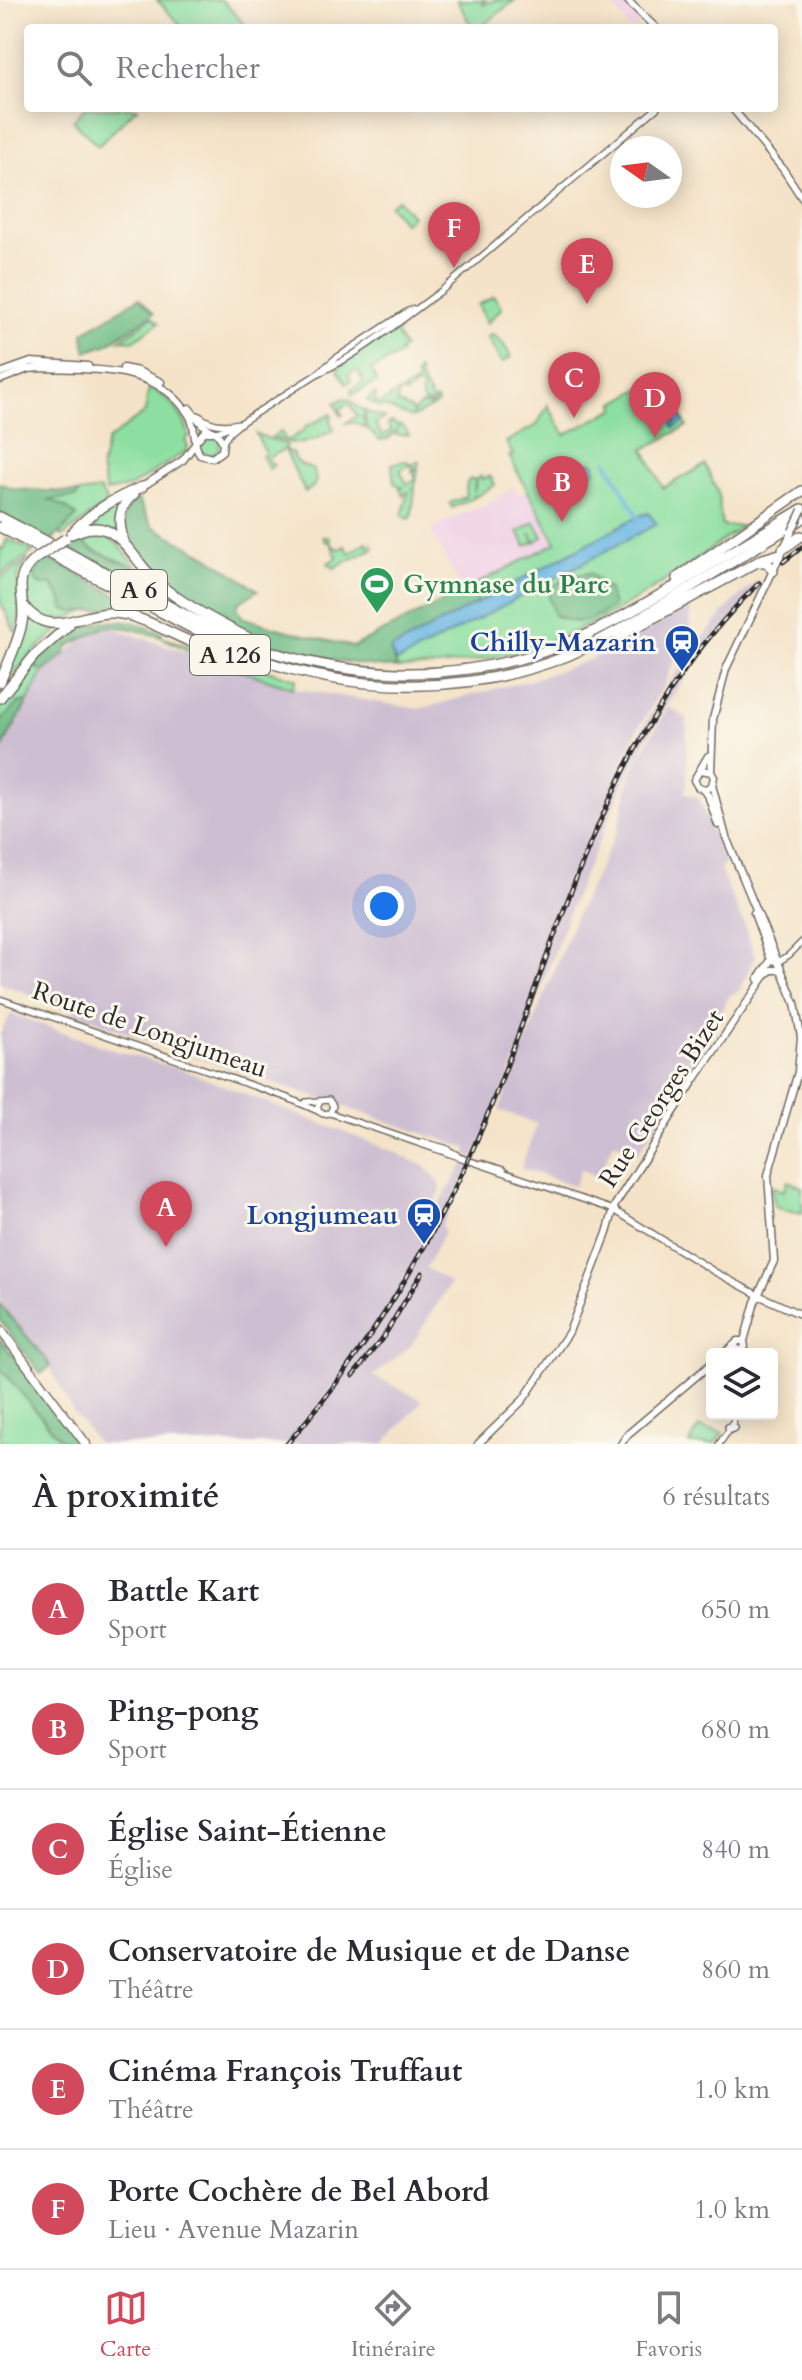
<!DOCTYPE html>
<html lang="fr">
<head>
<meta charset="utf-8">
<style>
	body { margin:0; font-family:Cardo,serif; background:#f2f2f3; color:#2b2b33 }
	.controls { position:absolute; right:24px; bottom:24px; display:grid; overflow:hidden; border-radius:8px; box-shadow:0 4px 20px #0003 }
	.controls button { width:72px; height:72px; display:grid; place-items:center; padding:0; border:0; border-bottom:2px solid #e1e1e2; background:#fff; color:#2b2b33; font:40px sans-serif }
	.compass { position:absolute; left:610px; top:136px; width:72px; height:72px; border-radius:50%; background:#fff; box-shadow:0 4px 20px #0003; rotate:284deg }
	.you { position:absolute; left:384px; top:906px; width:28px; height:28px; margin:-20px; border:6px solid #fff; border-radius:50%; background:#1a73e8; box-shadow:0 0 0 12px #1a73e833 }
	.badge { display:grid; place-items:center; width:52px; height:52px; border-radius:50%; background:#d1495b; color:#fff; font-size:26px; font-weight:700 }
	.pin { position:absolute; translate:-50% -66px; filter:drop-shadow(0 2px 4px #0008) }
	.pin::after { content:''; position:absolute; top:42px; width:28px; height:24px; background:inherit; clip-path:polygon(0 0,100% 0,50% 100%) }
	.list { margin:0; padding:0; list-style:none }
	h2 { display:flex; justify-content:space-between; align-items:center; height:104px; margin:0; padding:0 32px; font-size:34px }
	h2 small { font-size:26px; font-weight:400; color:#7c7c81 }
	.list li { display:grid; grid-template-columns:52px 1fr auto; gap:24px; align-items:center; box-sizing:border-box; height:120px; padding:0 32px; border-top:2px solid #e1e1e2 }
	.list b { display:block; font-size:30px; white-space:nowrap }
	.list p { margin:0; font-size:26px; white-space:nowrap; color:#7c7c81 }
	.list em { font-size:26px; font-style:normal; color:#7c7c81 }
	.icon { flex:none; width:44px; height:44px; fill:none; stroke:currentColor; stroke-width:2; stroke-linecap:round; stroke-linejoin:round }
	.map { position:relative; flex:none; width:802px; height:1444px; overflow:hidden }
	.search { position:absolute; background:#fff; box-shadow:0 4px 20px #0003; left:24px; right:24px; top:24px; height:88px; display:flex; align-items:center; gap:20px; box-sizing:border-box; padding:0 28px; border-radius:8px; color:#7c7c81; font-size:30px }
	.sheet { height:824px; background:#fff }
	nav { display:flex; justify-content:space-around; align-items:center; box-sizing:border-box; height:112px; border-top:2px solid #e1e1e2; background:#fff; font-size:22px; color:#7c7c81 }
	nav a { display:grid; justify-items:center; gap:4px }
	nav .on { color:#d1495b }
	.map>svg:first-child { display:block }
</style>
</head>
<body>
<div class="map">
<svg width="802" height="1444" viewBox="0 0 802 1444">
	<rect width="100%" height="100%" fill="#fbf7ec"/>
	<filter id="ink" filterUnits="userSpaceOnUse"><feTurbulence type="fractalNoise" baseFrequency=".0125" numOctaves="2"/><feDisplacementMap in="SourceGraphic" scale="16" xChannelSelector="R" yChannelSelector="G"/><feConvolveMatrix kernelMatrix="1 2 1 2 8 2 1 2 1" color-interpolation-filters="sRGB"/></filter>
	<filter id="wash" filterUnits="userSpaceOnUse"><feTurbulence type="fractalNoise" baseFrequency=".006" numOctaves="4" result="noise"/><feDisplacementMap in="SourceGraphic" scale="32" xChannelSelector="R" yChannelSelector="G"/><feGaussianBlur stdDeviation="1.8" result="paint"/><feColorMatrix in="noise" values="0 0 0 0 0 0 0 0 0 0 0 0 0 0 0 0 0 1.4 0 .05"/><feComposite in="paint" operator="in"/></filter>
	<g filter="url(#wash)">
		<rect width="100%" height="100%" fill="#f4e3c8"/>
		<path fill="#f0d0e5" d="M610 0H623L632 7 638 15V28H628Z
			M513 487 518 495 527 491 555 543 463 591 431 531 437 528V526L465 512 485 506Z"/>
		<path fill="#cebed2" d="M758 580 761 587 759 590 708 645 709 648 696 661 652 729 629 773 574 898 511 1072 475 1158 468 1156 467 1148 154 1043 0 983V752L44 671 101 624 293 688 419 709 537 678 587 661 641 635 690 605 691 638 679 651 663 687 637 730 617 775 659 700 675 674 688 658 689 655 684 651 691 644 696 646 730 605Z
			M668 707 687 718V787L684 792 698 798 726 863 720 870 744 924 755 957 739 991 730 995 710 1031 708 1043 702 1052 704 1054 638 1153 614 1142 598 1177 581 1169 575 1186 521 1168 537 1124 499 1110 574 920 617 831 631 772Z
			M11 1014 116 1051 180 1069 390 1150 426 1167 438 1181 441 1189 419 1237 464 1164 471 1166 441 1227 445 1230 426 1268 450 1283 411 1346 373 1376 423 1400 384 1444H98L70 1407 47 1360 0 1305V1034Z"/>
		<path fill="#8cdfa1" stroke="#5c8566" stroke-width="2" d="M157 0H222L248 28H183Z
			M457 0H486L483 2V5L494 0H515L480 28H472Z
			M85 108H137L98 146 73 121Z
			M397 199 412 216 404 223 389 205Z
			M494 296 502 308 487 323 478 305Z
			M152 317 159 323 133 341 120 340Z
			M398 327 399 330 396 333 404 348 399 351 401 354 371 370 377 382 352 395 351 390 364 382 357 370 348 375 351 381 346 384 338 371 339 366Z
			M491 334 502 342 511 357 502 363 487 337Z
			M418 370 420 372 418 375 433 402 437 400 438 404 424 403 421 396 422 388 419 386H415L406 394 399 392H406L403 390 418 382 415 376Z
			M661 377 687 426 644 449 663 488 705 465 718 493 722 526H743C698 557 654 592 604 617 540 650 470 667 397 668L396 662 656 524 648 513 635 518 478 603 471 587 556 543 509 456 513 455 506 442 537 425 548 405 565 435 616 408 615 403Z
			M149 387C169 398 184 413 189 436L185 441 188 446 186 451 130 487 106 492 101 468 107 441 145 412Z
			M399 392 397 403 412 410 413 415 414 411 421 405 434 406 412 418 383 406 381 408 367 400 368 398 375 394 376 396 374 398 378 405Z
			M344 398 352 401C358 411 373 414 384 418L375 423 382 436 391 431 388 424 392 422 396 424 397 427 399 425 405 428 409 435H396L397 430 388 439 379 440 366 427 365 412 362 418H364L365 428 357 423H346L357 416 349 403 340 409 343 415 341 416 335 403Z
			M331 414 332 418 330 420 334 430C307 444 300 448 272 437L281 432 287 441 303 431 305 427Z
			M198 444a11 11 0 1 1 22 0a11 11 0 1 1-22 0Z
			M256 434 287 445 285 449 268 458 270 463 274 465 269 469 262 456 266 454Z
			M285 450 292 453C299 467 303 465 314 470L316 481 312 488 305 492Z
			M406 461 412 464 419 461 418 467 412 471 413 466 409 465 400 471 407 484 416 479 413 472 418 470 415 487 413 489 415 490 411 518 408 519 402 515 409 491 404 496 400 488H404L394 483 392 464Z
			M481 476 482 479 490 476 495 485 475 497 474 495 473 498 452 508 450 503 465 497 467 483 470 479H475L474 491 477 479Z
			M100 490 107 503 63 536 59 534 77 516 65 507 48 500 76 497 79 493Z
			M124 499 116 526 119 535 82 527Z
			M535 522 543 537 535 542 530 533 534 542 526 546 518 532Z
			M93 533C123 538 125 557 145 576 166 595 194 610 218 627L142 587 143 582 133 566 91 549 82 541H71L77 536Z
			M323 537H329L331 544 338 549 345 546 350 553 367 542 368 547 372 545 371 543 374 548 334 568 328 563 337 557 330 542H326Z
			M7 539 34 551 0 575V548L3 549Z
			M29 559 20 571 18 578 20 609 17 632 14 630 0 601V579Z
			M36 561 57 593 74 612 87 611C75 615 61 622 49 619 19 614 22 580 36 561Z
			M130 602 206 644 129 611Z
			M27 616 48 627H61L28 657 0 693V687Z
			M161 637 296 679 293 688 206 659Z
			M39 656 36 668 44 671 28 701 18 703 0 722V704L14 684Z
			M788 1181 802 1187V1213L781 1209 774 1205 772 1186 784 1191Z
			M0 1366 58 1437 66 1444 0 1442Z
			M699 1427 720 1432 723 1433 714 1444H689Z"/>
		<path fill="#71be87" stroke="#4e7459" stroke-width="2" d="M139 298 154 313 106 345 86 352 83 333Z
			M0 483 13 489 79 493 76 497 50 500 65 507 77 516 51 541 0 513Z
			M137 498 152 526 207 556 258 590 239 603 237 607 242 617 273 627 353 647 471 587 478 603 390 650 397 668C353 664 307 658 265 642 246 634 228 622 211 612 178 592 90 544 137 498Z
			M71 541H82L92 550 134 567 143 582 142 587 64 547Z
			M45 556 130 602 129 611 107 609 74 612 63 609 62 600 52 584C41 587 38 585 33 576L39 567 36 561Z
			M590 573 609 590 613 607C590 620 580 628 554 615L548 593C558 579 574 575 590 573Z
			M105 621 132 622 162 633 161 637 129 628 107 626 68 646 65 654 44 671 36 668C44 637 77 630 105 621Z
			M28 701 0 752V722L18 703Z
			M0 1305 47 1360 50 1366 41 1374 0 1320Z
			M0 1338 79 1444H66L58 1437 0 1368Z"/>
		<path fill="#6ab7e3" stroke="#4a7187" stroke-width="2" d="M660 379 684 422 674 428 672 424 676 422 657 386 652 388 651 384Z
			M591 462 595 464V471L573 483 568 482 569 476Z
			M648 513 657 524 403 659 396 662 390 650 635 518Z"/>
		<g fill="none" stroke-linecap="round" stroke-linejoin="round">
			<path stroke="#6ab7e3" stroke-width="4" d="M607 462 638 517"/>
		</g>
	</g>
	<g filter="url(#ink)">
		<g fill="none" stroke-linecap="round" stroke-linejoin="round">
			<g stroke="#716b62" stroke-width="8">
				<path id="tertiary" d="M317 374C360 355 402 319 441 291L657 108
					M198 415C210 425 223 427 238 423
					M216 432 233 426
					M223 442 230 432 242 422 317 374 336 358 408 311 415 309
					M774 961 778 962 789 955 802 942
					M0 999 288 1098 318 1111
					M306 1102 329 1100 333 1106 330 1113 323 1114 318 1111V1105L321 1101
					M330 1113 614 1210 715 1272 758 1295
					M422 1142 445 1148 457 1155
					M482 1163 503 1170
					M732 1424 735 1428 730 1430 728 1427Z
					M733 1424 734 1414
					M719 1444 729 1430"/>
			</g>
			<g stroke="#716b62" stroke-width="9">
				<path id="secondary" d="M627 0 656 28
					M732 108 783 169 802 198
					M123 368 138 371 161 382
					M0 373 31 362 88 366
					M0 380 28 369 41 368C93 370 157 364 189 415 197 428 192 444 200 455L212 458 222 451 223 442 216 432H204L197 440
					M189 408 202 424 212 431
					M142 487 183 460 195 444
					M702 770 711 772 714 777 712 785 706 789 698 787 694 780 708 756
					M711 772 713 719 726 669 792 531
					M712 785 726 837 795 1003 801 1037 798 1072 768 1175 774 1261 755 1302 744 1341 745 1347 742 1350 736 1349 735 1346 737 1341H744
					M702 789 708 795 718 825
					M754 913 771 960 758 979
					M758 1295 802 1315
					M723 1354 735 1344
					M478 1444 523 1400 569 1332 607 1233 615 1205 693 1082 765 976 771 970H780
					M621 1444 628 1434 712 1363"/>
			</g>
			<g stroke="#716b62" stroke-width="11">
				<path id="trunk" d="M0 1329 86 1444"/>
			</g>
			<g stroke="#716b62" stroke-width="12">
				<path id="motorway" d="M0 517 220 633C334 682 460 688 575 640 609 626 640 606 672 588 715 562 759 535 802 509
					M0 527C48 553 96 578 144 603 182 623 219 644 259 659 357 694 469 695 567 656 604 640 638 619 673 598 716 572 759 546 802 519
					M72 533C91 511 116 498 142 487
					M71 534C82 530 94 525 106 530 128 540 140 568 158 583 182 604 230 629 259 643
					M124 542C118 523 117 508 134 494
					M783 549 801 536
					M760 562H767L773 571
					M677 578 802 491
					M23 605C51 642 79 611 114 613 140 615 165 631 189 641 208 649 228 654 247 660
					M618 637 763 559 780 554
					M0 682C8 663 18 643 22 623 27 597 10 580 35 559
					M0 698 34 656 69 625"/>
			</g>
			<use href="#tertiary" stroke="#fff" stroke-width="5"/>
			<use href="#secondary" stroke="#fff" stroke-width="6"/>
			<use href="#trunk" stroke="#fff" stroke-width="8"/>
			<use href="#motorway" stroke="#fff" stroke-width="9"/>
			<g stroke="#2b2b2b" stroke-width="5">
				<path id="rail" d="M783 562 802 547
					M353 1376 384 1336 422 1273
					M287 1444C368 1351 438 1235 485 1121 563 930 605 732 759 583"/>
			</g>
			<use href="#rail" stroke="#fbf7ec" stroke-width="2" stroke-dasharray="6" stroke-linecap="butt"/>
			<g stroke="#716b62" stroke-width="9" stroke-linecap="butt">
				<path id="secondary-bridge" d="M792 531 802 510"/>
			</g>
			<g stroke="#716b62" stroke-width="12" stroke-linecap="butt">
				<path id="motorway-bridge" d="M35 559 65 539"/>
			</g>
			<use href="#secondary-bridge" stroke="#fff" stroke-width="6"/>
			<use href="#motorway-bridge" stroke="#fff" stroke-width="9"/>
		</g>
	</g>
	<defs>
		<g id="stadium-pin" transform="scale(1.8)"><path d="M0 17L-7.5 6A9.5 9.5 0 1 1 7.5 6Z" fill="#2e9e5b" stroke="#fbf7ec"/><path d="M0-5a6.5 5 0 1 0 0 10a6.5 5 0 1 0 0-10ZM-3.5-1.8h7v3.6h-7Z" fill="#fff"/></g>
		<g id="station-pin" transform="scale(1.8)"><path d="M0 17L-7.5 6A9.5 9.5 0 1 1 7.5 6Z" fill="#1a4fb4" stroke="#fbf7ec"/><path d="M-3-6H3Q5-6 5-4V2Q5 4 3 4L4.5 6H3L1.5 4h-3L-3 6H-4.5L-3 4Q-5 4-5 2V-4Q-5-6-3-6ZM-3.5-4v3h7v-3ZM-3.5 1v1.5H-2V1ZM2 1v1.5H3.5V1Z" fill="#fff"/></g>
	</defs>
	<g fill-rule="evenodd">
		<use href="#stadium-pin" x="377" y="584"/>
		<use href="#station-pin" x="682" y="642"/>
		<use href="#station-pin" x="424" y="1215"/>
	</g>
	<g text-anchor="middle" stroke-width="6" stroke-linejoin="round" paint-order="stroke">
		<g fill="#fbf7ec" stroke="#696865" stroke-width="2">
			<rect x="111" y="570" width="56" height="40" rx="6"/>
			<rect x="190" y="635" width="80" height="40" rx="6"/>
		</g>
		<g font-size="24" font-weight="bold" fill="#2b2b2b">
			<text x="139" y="598">A 6</text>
			<text x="230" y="663">A 126</text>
		</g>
		<g font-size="26" font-weight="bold" fill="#27864d" stroke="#fbf7ec" text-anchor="start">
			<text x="403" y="593">Gymnase du Parc</text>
		</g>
		<g font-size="26" font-weight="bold" fill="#164399" stroke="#fbf7ec" text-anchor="end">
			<text x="656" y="651">Chilly-Mazarin</text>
			<text x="398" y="1224">Longjumeau</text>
		</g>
		<g font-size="26" fill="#2b2b2b" stroke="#fbf7ec">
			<text transform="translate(150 1029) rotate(19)" y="9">Route de Longjumeau</text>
			<text transform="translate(661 1098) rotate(-57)" y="9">Rue Georges Bizet</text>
		</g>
	</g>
</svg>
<div class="controls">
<button><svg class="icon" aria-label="layers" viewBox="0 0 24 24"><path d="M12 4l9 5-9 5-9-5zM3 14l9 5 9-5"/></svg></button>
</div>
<svg class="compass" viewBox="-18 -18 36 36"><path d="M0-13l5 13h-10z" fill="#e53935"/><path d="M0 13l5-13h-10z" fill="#7c7c81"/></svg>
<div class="you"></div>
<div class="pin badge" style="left:166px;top:1247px">A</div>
<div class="pin badge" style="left:562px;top:522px">B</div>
<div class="pin badge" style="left:574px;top:418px">C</div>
<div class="pin badge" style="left:655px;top:438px">D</div>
<div class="pin badge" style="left:587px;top:304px">E</div>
<div class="pin badge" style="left:454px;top:268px">F</div>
<div class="search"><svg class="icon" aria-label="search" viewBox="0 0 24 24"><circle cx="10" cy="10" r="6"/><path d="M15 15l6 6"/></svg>Rechercher</div>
</div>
<section class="sheet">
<h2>À proximité<small>6 résultats</small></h2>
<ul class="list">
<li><span class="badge">A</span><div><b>Battle Kart</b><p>Sport</p></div><em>650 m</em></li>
<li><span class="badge">B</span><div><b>Ping-pong</b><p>Sport</p></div><em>680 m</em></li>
<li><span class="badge">C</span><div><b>Église Saint-Étienne</b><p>Église</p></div><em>840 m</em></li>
<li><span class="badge">D</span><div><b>Conservatoire de Musique et de Danse</b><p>Théâtre</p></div><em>860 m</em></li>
<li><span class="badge">E</span><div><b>Cinéma François Truffaut</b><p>Théâtre</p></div><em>1.0 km</em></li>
<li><span class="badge">F</span><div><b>Porte Cochère de Bel Abord</b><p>Lieu · Avenue Mazarin</p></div><em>1.0 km</em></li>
</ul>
</section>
<nav>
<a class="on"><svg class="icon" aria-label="map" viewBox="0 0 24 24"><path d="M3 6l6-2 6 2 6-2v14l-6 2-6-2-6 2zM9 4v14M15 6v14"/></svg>Carte</a>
<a><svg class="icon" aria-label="directions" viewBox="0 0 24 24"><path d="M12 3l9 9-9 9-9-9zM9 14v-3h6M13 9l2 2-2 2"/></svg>Itinéraire</a>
<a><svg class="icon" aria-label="saved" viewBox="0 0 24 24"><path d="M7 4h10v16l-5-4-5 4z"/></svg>Favoris</a>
</nav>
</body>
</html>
